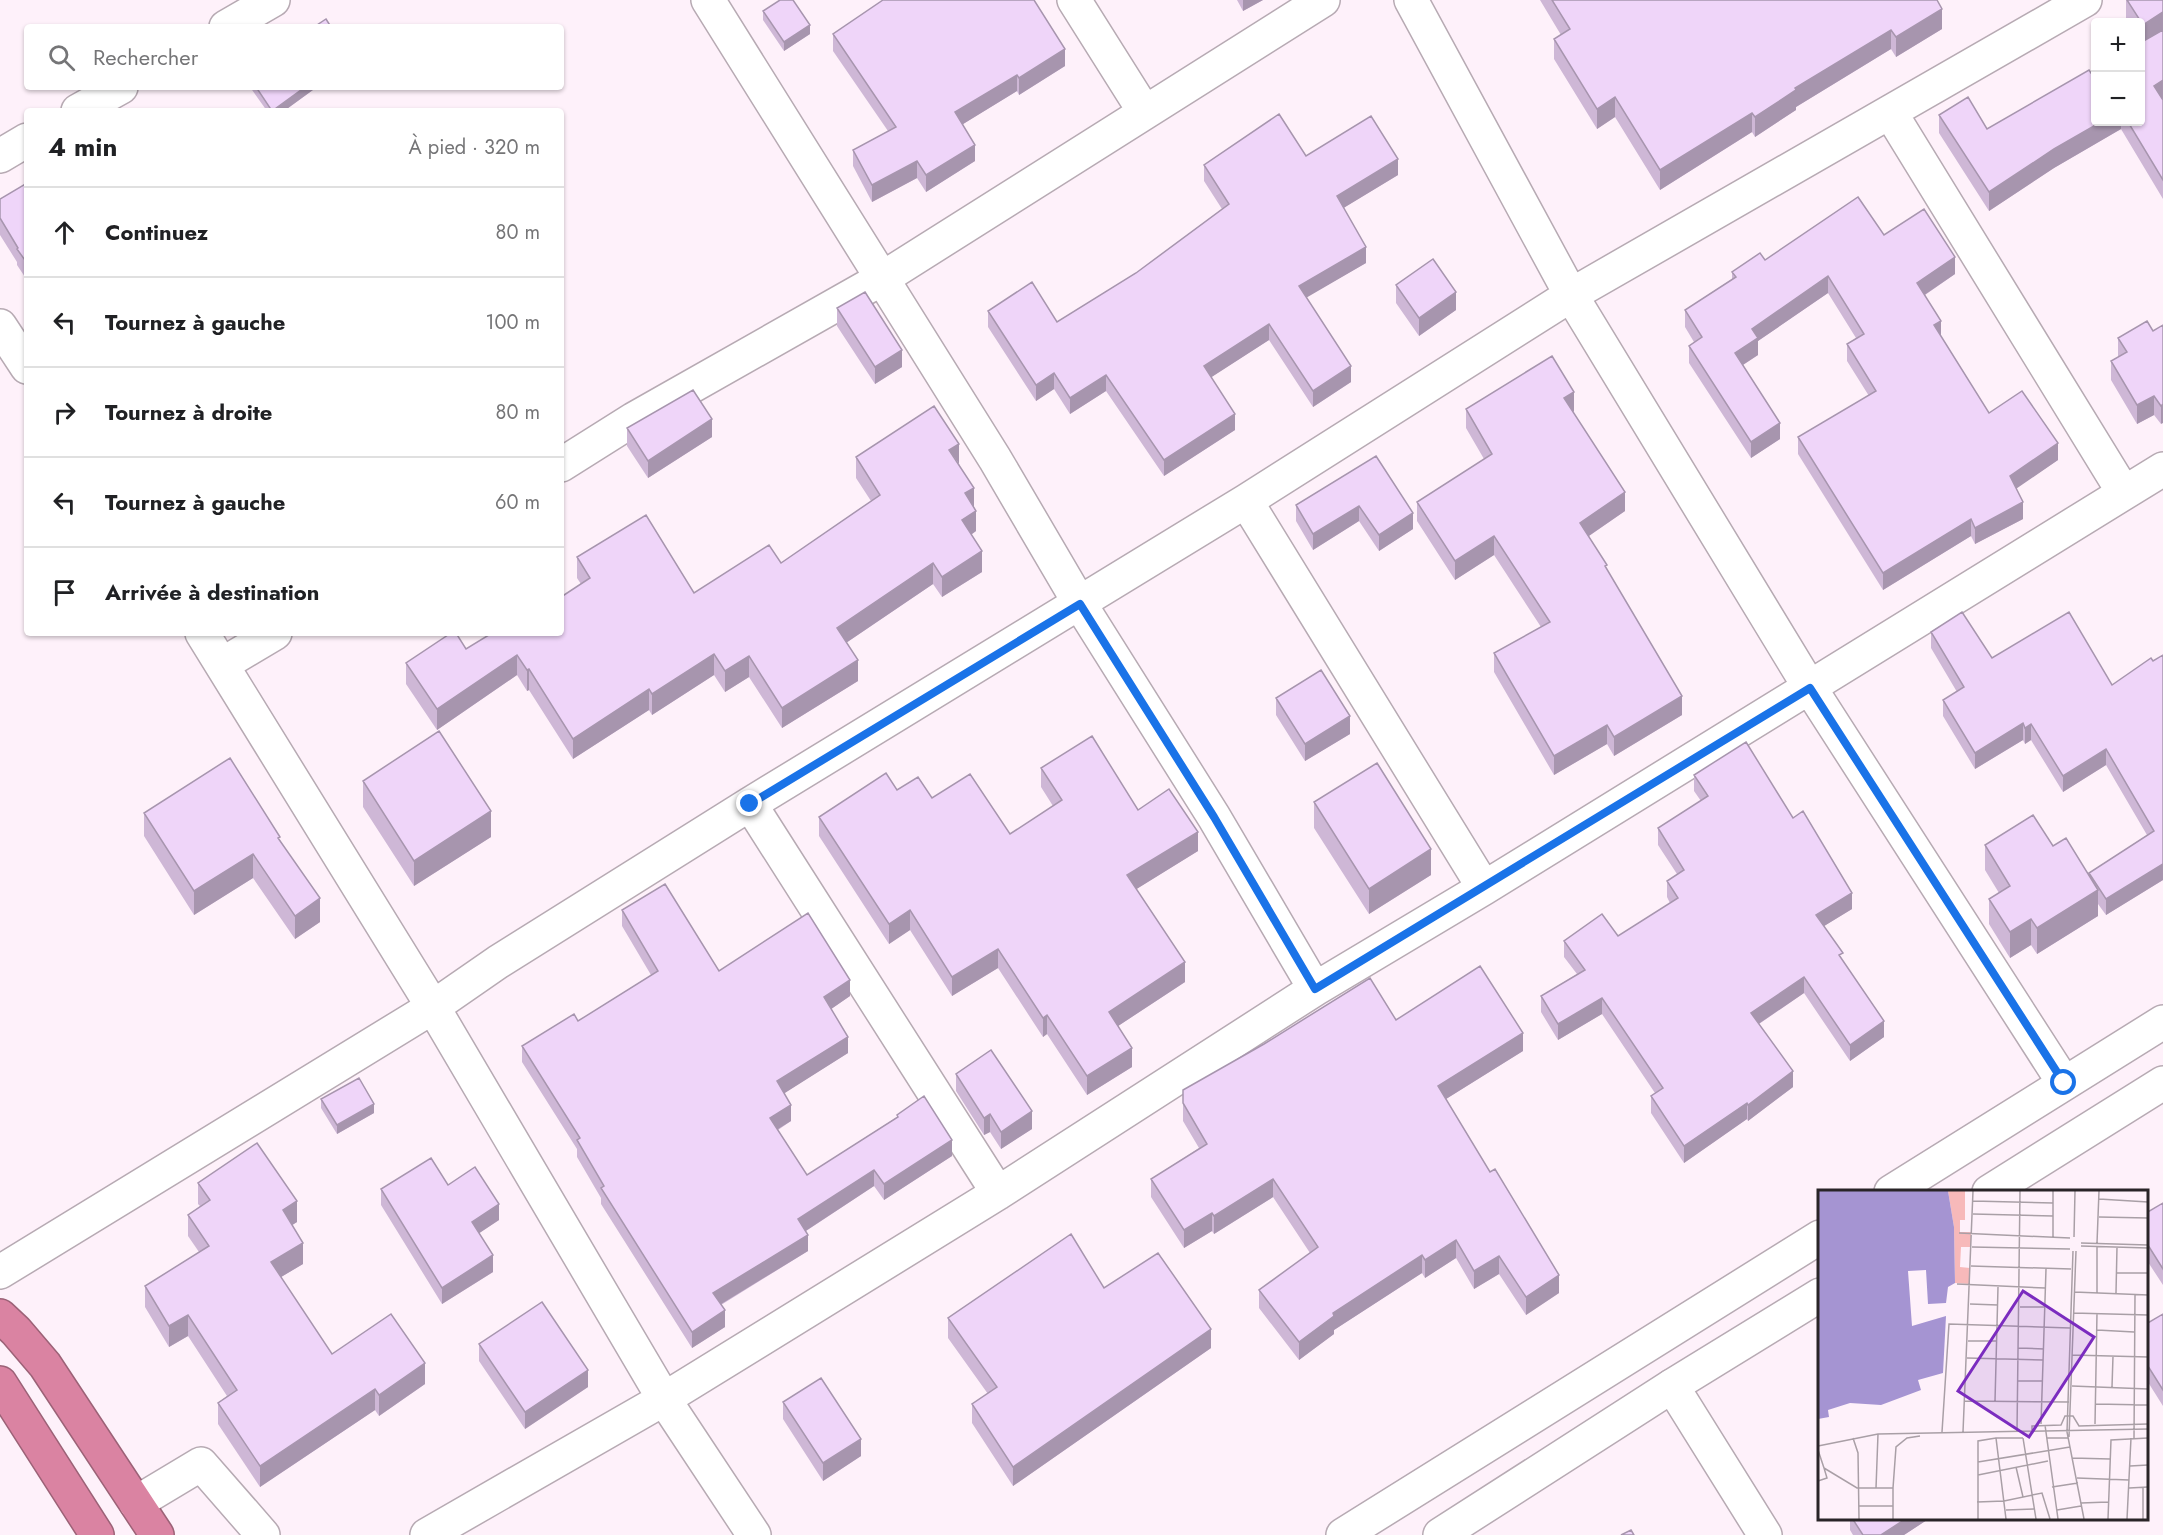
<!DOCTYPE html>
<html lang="fr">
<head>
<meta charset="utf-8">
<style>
	body { margin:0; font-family:Jost,sans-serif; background:#f6f6f6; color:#202124 }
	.controls { position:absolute; right:18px; top:18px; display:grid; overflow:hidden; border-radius:6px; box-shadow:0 2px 4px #0004 }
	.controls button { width:54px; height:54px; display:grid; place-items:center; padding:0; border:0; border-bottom:2px solid #e0e0e0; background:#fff; color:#202124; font:30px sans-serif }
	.stop { position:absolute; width:18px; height:18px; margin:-14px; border:4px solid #1a73e8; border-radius:50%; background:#fff }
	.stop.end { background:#1a73e8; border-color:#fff; box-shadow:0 2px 6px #0008 }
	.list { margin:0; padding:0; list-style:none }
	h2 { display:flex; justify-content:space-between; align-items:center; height:78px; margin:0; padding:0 24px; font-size:26px }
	h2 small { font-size:20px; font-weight:400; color:#757577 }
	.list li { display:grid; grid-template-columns:39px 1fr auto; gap:18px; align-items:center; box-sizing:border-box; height:90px; padding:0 24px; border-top:2px solid #e0e0e0 }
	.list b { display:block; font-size:22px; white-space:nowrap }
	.list em { font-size:20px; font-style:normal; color:#757577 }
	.icon { flex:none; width:33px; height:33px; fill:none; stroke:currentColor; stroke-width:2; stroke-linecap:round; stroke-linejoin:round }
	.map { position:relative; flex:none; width:2163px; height:1535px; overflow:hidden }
	.search { position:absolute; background:#fff; box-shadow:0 2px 4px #0004; left:24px; top:24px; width:540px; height:66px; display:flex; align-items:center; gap:15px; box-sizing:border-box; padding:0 21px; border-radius:6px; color:#757577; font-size:22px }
	.panel { position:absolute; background:#fff; box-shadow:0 2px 4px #0004; left:24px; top:108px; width:540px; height:528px; border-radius:6px }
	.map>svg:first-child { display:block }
</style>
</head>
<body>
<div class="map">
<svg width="2163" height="1535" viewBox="0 0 2163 1535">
	<rect width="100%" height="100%" fill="#fef1fa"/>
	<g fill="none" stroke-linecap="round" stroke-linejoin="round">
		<g stroke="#b7aab3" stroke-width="36">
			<path id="street" d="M708 0 995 459 1080 604 1214 817 1315 989
				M1074 0 1144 111
				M1411 0 1571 295 1810 688 2064 1083
				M226 27 273 0
				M78 111 121 87
				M1890 112 2124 493
				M0 156 27 140
				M0 326 27 367
				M561 465 634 419 883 278 1323 0
				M1246 501 1484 888
				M202 633 433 1007 664 1399 754 1535
				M223 664 275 633
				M750 804 998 1193
				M0 1272 433 1007 498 962 750 804 1246 501 1571 295 2085 0
				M1672 1386 1765 1535
				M136 1503 201 1464 263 1535
				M427 1535 664 1399 998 1193 1315 989 1484 888 2163 469"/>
		</g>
		<g stroke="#b7aab3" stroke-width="36">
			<path id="secondary" d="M1891 1192 2163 1022
				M1989 1192 2163 1083
				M1343 1535 1820 1237
				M1440 1535 1672 1386 1820 1295"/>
		</g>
		<g stroke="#9c6277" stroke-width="36">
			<path id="highway" d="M0 1316 16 1331 45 1365 157 1535
				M0 1383 97 1535"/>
		</g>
		<use href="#street" stroke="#fff" stroke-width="33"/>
		<use href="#secondary" stroke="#fff" stroke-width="33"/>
		<use href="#highway" stroke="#da83a2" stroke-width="33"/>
	</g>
	<path fill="#ceb7d6" d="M1237 0H1263L1243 11Z
		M1540 0H1937L1942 29 1896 57 1891 49 1796 107V110L1755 137 1752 132 1660 190 1615 117 1597 129 1554 59V39L1561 35Z
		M2126 0H2163V199L2121 129 2054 168 1989 211 1939 133V115L1987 129 2096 122H2140V22H2126Z
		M763 11 810 34 784 51 763 20Z
		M833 34 1065 66 1019 95 1017 91 963 124 975 161 926 192 917 178 872 202 853 166V150L888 131 833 51Z
		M250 87H317L284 111H267Z
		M1306 156 1398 175 1343 208 1366 263 1306 297 1351 382 1313 407 1269 340 1211 377 1235 430 1164 476 1106 391 1070 414 1054 389 1036 401 988 327V311L1057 322 1136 273 1222 209 1204 181V165Z
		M27 183V280L17 265V262L0 235V199Z
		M1884 235 1955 274 1925 295 1941 337 1989 413 2058 460 2016 488 2023 519 1975 544 1971 536 1883 590 1798 454V437L1869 396 1847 361V344L1856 338 1828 293 1758 341V355L1743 365 1780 439 1751 458 1689 363V346L1694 342 1685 327V310L1732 279V272L1765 260Z
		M1396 285 1456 310 1419 336 1396 303Z
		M837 308 902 367 875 384 837 326Z
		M2163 325 2161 424 2154 415 2137 424 2111 380V361L2118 357V338L2153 331Z
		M1466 409 1574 411 1573 412 1625 511 1589 536 1607 569 1682 715 1614 756 1607 744 1554 775 1494 672V653L1541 627 1494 555 1455 580 1417 521V502L1484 459 1466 428Z
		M627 428 712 437 648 478 627 446Z
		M1376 456 1413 529 1379 551 1359 521 1313 550 1296 521V505Z
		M856 457 959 464 974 507 976 531 971 535 982 572 942 597 933 584 846 643 858 681 782 728 749 677 725 692 714 675 652 715 649 710 573 759 529 690 527 691 517 675 437 730 406 684V663L466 649 561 633 581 584 577 578V557L694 593 781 563 871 501 856 478Z
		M1931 632 1992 658 2112 685 2163 655V880L2106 915 2098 904V916L2037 954 2031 945 2010 958 1989 924V899L1999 893 1985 870V845L2053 846 2089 875V873L2147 835 2106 765 2063 792 2031 740 2025 744 2023 740 1975 769 1943 716V700L1957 692 1931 648Z
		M1276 698 1350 734 1305 761 1276 715Z
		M1041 768 1138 810 1198 851 1136 889 1185 982 1118 1026 1132 1067 1087 1095 1047 1034 1043 1037 998 968 952 996 910 930 889 944 819 836V817L897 790 932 798 1010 834 1053 806 1041 787Z
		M1694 775 1793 818 1852 909 1824 926 1884 1037 1850 1061 1804 993 1759 1024 1793 1087 1748 1121 1747 1119 1684 1163 1651 1113V1096L1655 1093 1602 1014 1558 1040 1541 1012V996L1577 974 1564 957V941L1618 936 1670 903 1667 897V881L1677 874 1658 845V828L1701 801 1694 791Z
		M363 781 491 837 414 886 363 807Z
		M1314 802 1431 875 1369 914 1314 828Z
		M144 813 280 840 320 922 295 939 253 878 194 915 144 836Z
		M622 910 719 971 850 996 831 1009 848 1053 784 1093 791 1121 778 1130 807 1175 897 1117V1115L952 1156 884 1200 874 1186 806 1231 808 1251 721 1305 725 1327 692 1348 601 1204V1198L577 1157V1149L522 1062V1046L578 1021 651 975 622 926Z
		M1396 1020 1523 1051 1446 1099 1559 1293 1526 1315 1499 1274 1474 1289 1456 1258 1425 1278 1422 1273 1334 1330V1334L1299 1360 1259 1308V1290L1310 1253 1273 1197 1214 1234 1212 1231 1184 1248 1151 1197V1179L1199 1148 1183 1121V1090Z
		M956 1074 1032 1129 1001 1149 990 1132 984 1135 956 1091Z
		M321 1099 374 1113 337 1134 321 1108Z
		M198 1183 297 1222 292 1225 303 1264 281 1277 332 1354 425 1384 379 1416 375 1410 260 1487 218 1424V1403L227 1396 188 1336 169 1347 145 1307V1286L199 1252 188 1236V1215L200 1206 198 1204Z
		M448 1185 499 1220 479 1233 493 1272 442 1304 381 1205V1189Z
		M2163 1203V1285L2146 1259V1213Z
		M1104 1288 1211 1348 1013 1486 972 1423V1404L988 1394 948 1338V1318Z
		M2163 1314V1406L2146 1379V1324Z
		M479 1344 588 1387 525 1429 479 1361Z
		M783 1402 861 1456 823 1481 783 1419Z
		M1850 1518H1930L1904 1535H1853L1850 1530Z"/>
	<path fill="#a795ae" d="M1243 0H1263L1243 11Z
		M1942 9V29L1896 57V37Z
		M2163 12V36L2143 49V25Z
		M810 25V34L784 51V42Z
		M1891 30V49L1796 107V110L1755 137V117L1795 88Z
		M1065 49V66L1019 95V78Z
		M1017 75V91L955 129V112Z
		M2163 80V99L2154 104V86Z
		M305 87H317L284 111H272Z
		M1615 97V117L1597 129V109Z
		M1752 113V132L1660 190V170Z
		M2101 122H2121V129L2054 168 1989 211V192L2054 149Z
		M975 145V161L926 192V175Z
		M1398 159V175L1337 212V196Z
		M917 161V178L872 202V185Z
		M1366 247V263L1299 302V286Z
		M1955 257V274L1917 300V283Z
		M1828 276V293L1758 341V355L1735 370V353L1752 329Z
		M1456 292V310L1419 336V318Z
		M1941 321V337L1934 325Z
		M1269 324V340L1204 382V366Z
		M902 350V367L875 384V367Z
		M1351 366V382L1313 407V391Z
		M1054 373V389L1036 401V385Z
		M1106 375V391L1070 414V398Z
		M1574 392V411L1564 417V398Z
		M2154 396V415L2137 424V405Z
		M2163 404V423L2161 424V406Z
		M1235 414V430L1164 476V460Z
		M712 419V437L648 478V461Z
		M1780 423V439L1751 458V442Z
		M2058 443V460L2010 493V476Z
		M959 444V464L949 450Z
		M974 488V508L965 493Z
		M1625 492V511L1580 542V523Z
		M2023 502V519L1975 544V528Z
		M1359 506V521L1313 550V534Z
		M976 511V531L962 541V520Z
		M1413 513V529L1379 551V535Z
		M1971 519V536L1883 590V573Z
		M1494 536V555L1455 580V561Z
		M982 551V572L942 597V577Z
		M933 563V584L837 649V628Z
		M714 654V675L652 715V694Z
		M517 655V675L437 730V709Z
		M749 656V677L725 692V671Z
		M858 660V681L782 728V708Z
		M529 669V690L527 691V670Z
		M649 689V710L573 759V739Z
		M1682 696V715L1614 756V737Z
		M1350 716V734L1305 761V744Z
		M2023 723V740L1975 769V753Z
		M2031 724V740L2025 744V728Z
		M1607 725V744L1554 775V756Z
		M2106 749V765L2063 792V776Z
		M491 811V837L414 886V861Z
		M1198 832V851L1127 895V875Z
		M1431 849V875L1369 914V889Z
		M253 854V878L194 915V891Z
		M2163 864V880L2106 915V899Z
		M2098 890V916L2037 954V928Z
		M1852 893V909L1816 931V915Z
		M320 898V922L295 939V916Z
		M910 910V930L889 944V924Z
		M2031 919V945L2010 958V932Z
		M998 949V968L952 996V977Z
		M1185 962V982L1109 1032V1012Z
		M1804 977V993L1751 1029V1013Z
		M850 980V996L824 1014V997Z
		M1602 998V1014L1558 1040V1024Z
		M1047 1015V1034L1043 1037V1018Z
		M1884 1021V1037L1850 1061V1045Z
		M1523 1033V1051L1438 1104V1086Z
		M848 1037V1053L777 1098V1081Z
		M1132 1048V1067L1087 1095V1076Z
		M1793 1071V1087L1748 1121V1105Z
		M1747 1103V1119L1684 1163V1146Z
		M374 1104V1113L337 1134V1125Z
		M791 1105V1121L770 1134V1118Z
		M1032 1111V1129L1001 1149V1132Z
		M990 1114V1132L984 1135V1118Z
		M952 1140V1156L884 1200V1184Z
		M874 1170V1186L798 1236V1219Z
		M1273 1179V1197L1214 1234V1216Z
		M297 1201V1222L283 1231V1210Z
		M499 1204V1220L472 1238V1222Z
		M1212 1213V1231L1184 1248V1230Z
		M808 1235V1251L713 1309V1293Z
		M1456 1240V1258L1425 1278V1260Z
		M303 1243V1264L271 1283V1262Z
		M493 1255V1272L442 1304V1288Z
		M1422 1255V1273L1334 1330V1334L1299 1360V1342L1333 1313Z
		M1499 1256V1274L1474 1289V1271Z
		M1559 1275V1293L1526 1315V1297Z
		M725 1310V1327L692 1348V1332Z
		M188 1315V1336L169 1347V1326Z
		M1211 1329V1348L1013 1486V1467Z
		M425 1363V1384L379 1416V1395Z
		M588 1370V1387L525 1429V1412Z
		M375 1389V1410L260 1487V1466Z
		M861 1439V1456L823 1481V1463Z
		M1907 1518H1930L1904 1535H1881Z"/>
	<path fill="#efd5f9" stroke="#a795ae" stroke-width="1.5" d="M780 0H793L810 25 784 42 763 11Z
		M883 0H1034L1065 49 1019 78 1017 75 955 112 975 145 926 175 917 161 872 185 853 150 896 127 833 34Z
		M1552 0H1937L1942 9 1896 37 1891 30 1795 88 1796 90 1755 117 1752 113 1660 170 1615 97 1597 109 1554 39 1570 29Z
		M2127 0H2163V12L2143 25Z
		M326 19 331 27H314Z
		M2163 30V80L2154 86 2163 100V180L2128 122H2140V43Z
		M2089 70 2091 73 2096 71V122H2101L2054 149 1989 192 1939 115 1968 97 1987 129Z
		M256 87H305L272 111Z
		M1279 114 1306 156 1371 116 1398 159 1337 196 1366 247 1299 286 1351 366 1313 391 1269 324 1204 366 1235 414 1164 460 1106 375 1070 398 1054 373 1036 385 988 311 1032 282 1057 322 1136 273 1229 204 1204 165Z
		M27 183V263L17 249 18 248 0 218V199Z
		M1858 197 1884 235 1924 209 1955 257 1917 283 1941 321 1934 325 1989 413 2022 391 2058 443 2010 476 2023 502 1975 528 1971 519 1883 573 1798 437 1876 391 1847 344 1864 334 1828 276 1752 329 1758 338 1735 353 1780 423 1751 442 1689 346 1702 337 1685 310 1736 277 1732 272 1760 253 1765 260Z
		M1433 259 1456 292 1419 318 1396 285Z
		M865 292 902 350 875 367 837 308Z
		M2147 321 2153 331 2163 325V404L2161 406 2154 396 2137 405 2111 361 2127 352 2118 338Z
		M1552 356 1574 392 1564 398 1625 492 1580 523 1607 565 1605 566 1682 696 1614 737 1607 725 1554 756 1494 653 1550 622 1494 536 1455 561 1417 502 1492 454 1466 409Z
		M693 390 712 419 648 461 627 428Z
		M934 406 959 444 949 450 974 488 965 493 976 511 962 520 982 551 942 577 933 563 837 628 858 660 782 708 749 656 725 671 714 654 652 694 649 689 573 739 529 669 527 670 517 655 437 709 406 663 451 633H456L466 649 492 633H561V597L590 578 577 557 646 515 694 593 769 545 781 563 880 495 856 457Z
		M1376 456 1413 513 1379 535 1359 506 1313 534 1296 505Z
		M1962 612 1992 658 2069 612 2112 685 2151 658 2153 661 2163 655V864L2106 899 2089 873 2154 831 2106 749 2063 776 2031 724 2025 728 2023 723 1975 753 1943 700 1964 687 1931 632Z
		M1321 670 1350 716 1305 744 1276 698Z
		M439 731 491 811 414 861 363 781Z
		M1092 736 1138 810 1169 789 1198 832 1127 875 1185 962 1109 1012 1132 1048 1087 1076 1047 1015 1043 1018 998 949 952 977 910 910 889 924 819 817 886 773 897 790 918 777 932 798 970 774 1010 834 1062 800 1041 768Z
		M1746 742 1793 818 1803 811 1852 893 1816 915 1843 953 1839 955 1884 1021 1850 1045 1804 977 1751 1013 1793 1071 1748 1105 1747 1103 1684 1146 1651 1096 1663 1088 1602 998 1558 1024 1541 996 1585 970 1564 941 1602 914 1618 936 1678 898 1667 881 1684 870 1658 828 1708 796 1694 775Z
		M230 758 280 837 278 838 320 898 295 916 253 854 194 891 144 813Z
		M1377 763 1431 849 1369 889 1314 802Z
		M2033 815 2053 846 2066 838 2098 890 2037 928 2031 919 2010 932 1989 899 2010 886 1985 845Z
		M665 884 719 971 808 913 850 980 824 997 848 1037 777 1081 791 1105 770 1118 807 1175 898 1117 897 1115 924 1096 952 1140 884 1184 874 1170 798 1219 808 1235 713 1293 725 1310 692 1332 601 1188 604 1186 577 1140 580 1138 522 1046 574 1014 578 1021 658 971 622 910Z
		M1480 966 1523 1033 1438 1086 1490 1172 1495 1169 1559 1275 1526 1297 1499 1256 1474 1271 1456 1240 1425 1260 1422 1255 1333 1313 1334 1316 1299 1342 1259 1290 1318 1247 1273 1179 1214 1216 1212 1213 1184 1230 1151 1179 1207 1144 1183 1103V1090L1264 1044 1370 978 1396 1020Z
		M991 1050 1032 1111 1001 1132 990 1114 984 1118 956 1074Z
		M359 1078 374 1104 337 1125 321 1099Z
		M257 1143 297 1201 283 1210 303 1243 271 1262 332 1354 391 1314 425 1363 379 1395 375 1389 260 1466 218 1403 237 1390 188 1315 169 1326 145 1286 209 1246 188 1215 210 1200 198 1183Z
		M431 1158 448 1185 475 1167 499 1204 472 1222 493 1255 442 1288 381 1189Z
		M2163 1203V1269L2146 1242V1213Z
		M1071 1234 1104 1288 1158 1253 1211 1329 1013 1467 972 1404 997 1387 948 1318Z
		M542 1302 588 1370 525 1412 479 1344Z
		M2163 1314V1390L2146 1363V1324Z
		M821 1378 861 1439 823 1463 783 1402Z
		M1852 1518H1907L1881 1535H1863Z
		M1631 1530 1634 1535H1621Z"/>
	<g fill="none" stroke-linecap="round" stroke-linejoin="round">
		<path stroke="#1a73e8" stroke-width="8" d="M750 804 1080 604 1214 817 1315 989 1810 688 2064 1083"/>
	</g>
	<g transform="translate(1818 1190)">
		<rect width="330" height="330" fill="#fef1fa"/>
		<path d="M130 1H147V30H142V42H153V57H143L142 77 152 78V94L137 93 136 37Z" fill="#f7b9ba"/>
		<path d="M0 1H130L136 37 137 93 130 97 128 113 110 114 108 80 90 81 94 136 128 126 125 183 100 190 103 200 63 215 32 213 10 220 11 227 0 229Z" fill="#a594d2"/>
		<path fill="none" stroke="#a99fa6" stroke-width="1.5" d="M281 9 330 12M155 11 235 13M155 24 235 26M281 27 330 28M141 43 252 48M235 47V1M256 47 257 1M263 53 330 55M279 53 281 1M263 56 330 58M154 57 252 59M255 61 249 242 266 329M153 76 253 79M299 83H330M139 94 227 98M256 102 330 105M279 103V57M298 103 299 57M152 114 180 115M202 117H227M255 123 330 125M279 140 316 142M150 151H179M200 158 226 159M254 165 330 167M149 168 225 170M200 191H225M254 196 330 199M294 197 295 166M147 211 251 212M177 211 180 97M277 214 330 215M223 234 228 79M277 234 279 123M227 235 240 329M214 240V236L243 235 247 226H255L261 236 330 234M199 241 202 1M124 242 131 134 252 138M145 242 155 1M251 247 258 61M35 248 40 263 41 329M205 248 218 329M229 248H250M316 248 317 105M0 256 60 244 330 239M0 260 6 278M254 268 292 269M160 272 252 257M312 276 330 275M198 277 205 307M160 285 230 271M259 288 311 290M0 291 9 288 6 278 39 298H75V329M234 297 260 293M325 297V329M58 298 60 244M75 298 78 257 89 248 102 246M311 298 330 297M159 312 186 311 224 303 232 329M263 313 290 312M41 316H75M188 320 217 319M239 320 263 316M160 329V251L178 248M188 329 178 248H205M290 329 293 250 330 248M309 329 313 248"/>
		<path fill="#7b2cbf" fill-opacity="0.15" stroke="#7b2cbf" stroke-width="3" d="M205 101 276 147 211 247 140 201Z"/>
		<rect width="330" height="330" fill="none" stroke="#292427" stroke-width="3"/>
	</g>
</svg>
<div class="controls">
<button>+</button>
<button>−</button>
</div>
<div class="stop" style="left:2064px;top:1083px"></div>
<div class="stop end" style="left:750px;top:804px"></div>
<div class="search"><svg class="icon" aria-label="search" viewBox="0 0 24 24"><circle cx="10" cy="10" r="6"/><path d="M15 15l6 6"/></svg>Rechercher</div>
<section class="panel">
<h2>4 min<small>À pied · 320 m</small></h2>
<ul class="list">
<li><svg class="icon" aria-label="ahead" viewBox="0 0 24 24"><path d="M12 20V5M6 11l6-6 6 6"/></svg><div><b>Continuez</b></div><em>80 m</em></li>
<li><svg class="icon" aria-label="left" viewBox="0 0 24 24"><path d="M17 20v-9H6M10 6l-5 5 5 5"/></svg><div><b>Tournez à gauche</b></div><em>100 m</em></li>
<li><svg class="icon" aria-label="right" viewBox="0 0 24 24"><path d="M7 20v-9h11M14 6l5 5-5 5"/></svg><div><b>Tournez à droite</b></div><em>80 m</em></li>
<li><svg class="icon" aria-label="left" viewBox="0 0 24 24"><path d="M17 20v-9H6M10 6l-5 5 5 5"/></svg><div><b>Tournez à gauche</b></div><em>60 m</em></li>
<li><svg class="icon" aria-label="arrive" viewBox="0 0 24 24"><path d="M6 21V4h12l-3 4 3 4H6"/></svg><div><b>Arrivée à destination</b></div></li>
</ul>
</section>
</div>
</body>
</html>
